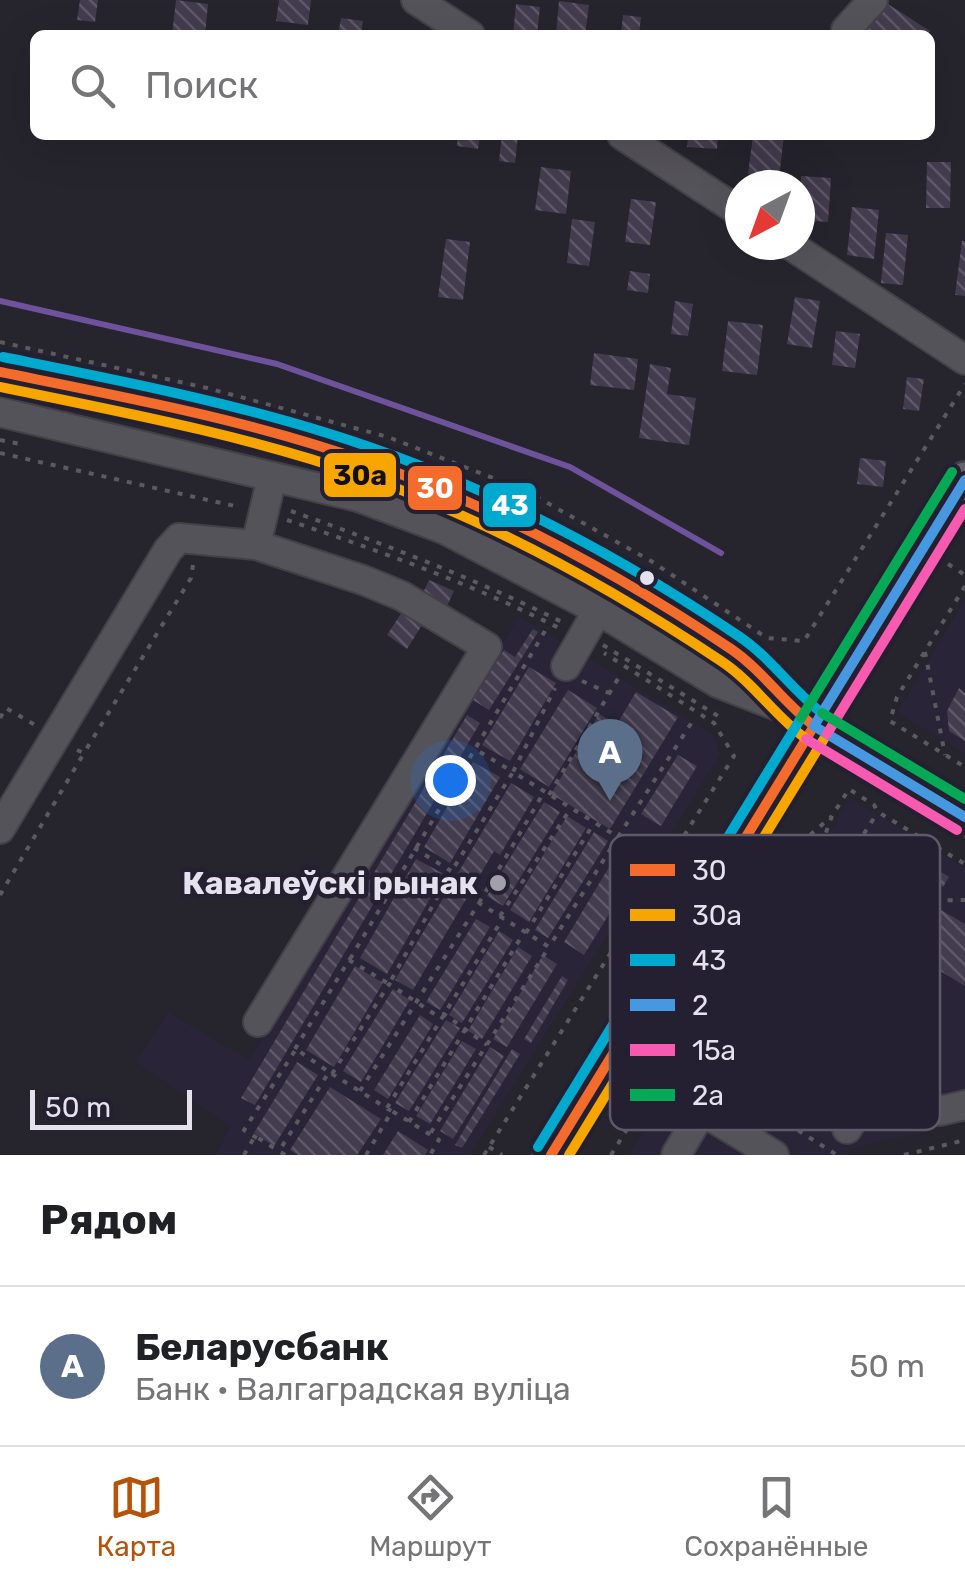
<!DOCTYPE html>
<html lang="ru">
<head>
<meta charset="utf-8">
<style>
	body { margin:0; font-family:Rubik,sans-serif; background:#f6f6f6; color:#202124 }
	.compass { position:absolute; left:725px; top:170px; width:90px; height:90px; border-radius:50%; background:#fff; box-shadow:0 10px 40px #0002; rotate:221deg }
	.scale { position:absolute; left:30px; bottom:25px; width:162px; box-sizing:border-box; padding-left:10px; border:5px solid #e5e2ee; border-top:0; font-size:28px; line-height:35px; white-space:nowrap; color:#e5e2ee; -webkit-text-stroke:8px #252031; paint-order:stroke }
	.you { position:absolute; left:450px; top:780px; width:35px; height:35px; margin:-25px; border:8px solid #fff; border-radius:50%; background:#1a73e8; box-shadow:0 0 0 15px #1a73e833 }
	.badge { display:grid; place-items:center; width:65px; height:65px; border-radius:50%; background:#b45309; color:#fff; font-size:32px; font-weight:700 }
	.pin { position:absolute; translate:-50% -82px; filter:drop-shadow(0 2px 5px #0008) }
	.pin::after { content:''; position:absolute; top:52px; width:35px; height:30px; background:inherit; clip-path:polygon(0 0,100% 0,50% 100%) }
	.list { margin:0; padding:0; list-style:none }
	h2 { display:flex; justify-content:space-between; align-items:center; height:130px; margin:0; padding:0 40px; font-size:42px }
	h2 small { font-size:32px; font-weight:400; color:#757577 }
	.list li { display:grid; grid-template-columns:65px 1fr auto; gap:30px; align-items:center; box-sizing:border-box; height:160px; padding:0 40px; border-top:2px solid #e0e0e0 }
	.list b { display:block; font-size:38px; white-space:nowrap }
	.list p { margin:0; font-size:32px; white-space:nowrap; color:#757577 }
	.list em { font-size:32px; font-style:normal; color:#757577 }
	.icon { flex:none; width:55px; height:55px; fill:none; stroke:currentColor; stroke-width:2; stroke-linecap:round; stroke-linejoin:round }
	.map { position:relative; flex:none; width:965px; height:1155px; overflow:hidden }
	.search { position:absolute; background:#fff; box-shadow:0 10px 40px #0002; left:30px; right:30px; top:30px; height:110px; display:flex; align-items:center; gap:25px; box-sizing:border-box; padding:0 35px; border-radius:15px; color:#757577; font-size:38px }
	.sheet { height:290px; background:#fff }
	nav { display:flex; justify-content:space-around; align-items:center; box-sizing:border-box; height:140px; border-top:2px solid #e0e0e0; background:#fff; font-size:28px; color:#757577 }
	nav a { display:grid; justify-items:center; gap:5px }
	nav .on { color:#b45309 }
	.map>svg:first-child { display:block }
</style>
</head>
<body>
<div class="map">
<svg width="965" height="1155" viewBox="0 0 965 1155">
	<defs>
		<pattern id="building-back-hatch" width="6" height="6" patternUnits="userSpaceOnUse" patternTransform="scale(2.5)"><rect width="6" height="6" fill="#433c4e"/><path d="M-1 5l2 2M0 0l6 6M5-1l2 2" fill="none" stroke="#5e5868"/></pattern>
	</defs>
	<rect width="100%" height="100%" fill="#26242d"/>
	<path fill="#2a2439" d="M965 600V754L897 712Z
		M519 616 714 735 720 755 470 1155H215L231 1126 136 1062 168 1012 249 1060Z
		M851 798 965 868V1122L851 1149 847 1155H629Z"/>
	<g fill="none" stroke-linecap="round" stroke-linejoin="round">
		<path stroke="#6e539c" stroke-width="6" d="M0 301 277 364 570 467 721 553"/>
	</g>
	<path fill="url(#building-back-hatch)" d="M80 0H98L95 22 77 20Z
		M176 0 208 4 205 35H172Z
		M279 0H311L308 25 276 21Z
		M559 1 589 5 585 35H556Z
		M883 1 930 31 927 35H861Z
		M516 4 540 7 537 35H513Z
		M623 15 641 17 639 35H621Z
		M341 18 363 21 361 35H338Z
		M458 135H480L478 149 457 146Z
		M502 135H518L515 163 499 161Z
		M688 135H718L717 149 687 147Z
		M753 135H784L779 178 748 174Z
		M927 162H951L950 208H926Z
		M541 167 571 171 566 214 535 210Z
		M801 176 831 178 828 222 800 220Z
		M631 199 656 202 650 245 625 242Z
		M852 207 879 210 874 259 847 255Z
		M572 219 595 222 589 266 567 263Z
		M886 233 908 235 903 285 881 283Z
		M446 239 470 242 463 300 438 297Z
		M962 241H965V296L955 295Z
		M630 271 650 274 648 293 627 290Z
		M795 297 820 301 812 348 787 344Z
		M675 301 693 304 688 336 671 334Z
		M728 321 763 325 757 375 722 371Z
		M836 331 860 334 855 368 832 365Z
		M594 353 638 359 634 390 590 385Z
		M650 364 671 368 667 394 696 398 689 445 639 438Z
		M907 377 924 379 919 411 903 409Z
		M860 458 886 461 883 487 857 484Z
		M429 580 454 591 447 606 422 595Z
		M402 612 422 625 407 649 387 635Z
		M533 629 538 632 489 710 473 700 504 650 515 657Z
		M529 667 556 683 510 761 482 745Z
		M959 688 965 693V741L949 731 947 711Z
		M568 690 597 708 549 787 520 769Z
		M636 692 678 717 610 829 551 794 599 714 617 724Z
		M467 715 480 723 255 1105 241 1098Z
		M678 755 697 766 661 826 641 814Z
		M473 762 500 777 450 863 424 847Z
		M511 783 534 797 500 855 494 851 413 990 395 980Z
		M544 802 560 812 503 906 487 896Z
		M567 816 586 828 529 922 510 910Z
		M594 832 608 841 548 938 535 930Z
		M887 834 905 845 896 859 878 848Z
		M621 847 642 860 584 955 564 942Z
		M909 853 949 877 943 887 904 863Z
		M416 859 444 874 387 974 360 958Z
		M936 907 965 924V986L909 952 911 947 905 943 925 909 932 914Z
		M476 919 490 927 440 1010 426 1002Z
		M499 931 513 940 462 1023 449 1015Z
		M518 947 532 956 482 1039 468 1031Z
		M543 955 557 964 507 1047 493 1039Z
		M355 966 383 983 334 1067 306 1050Z
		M562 976 568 980 531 1043 524 1039Z
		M393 989 410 1000 361 1082 343 1071Z
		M420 1015 433 1024 388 1099 374 1090Z
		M446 1020 460 1028 409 1111 395 1103Z
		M462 1041 476 1049 430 1124 416 1116Z
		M490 1047 504 1056 453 1139 440 1131Z
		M512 1049 520 1054 462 1148 455 1145Z
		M297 1062 318 1075 274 1146 254 1133Z
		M330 1087 381 1119 357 1155H298L290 1150Z
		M398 1131 428 1150 425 1155H383Z"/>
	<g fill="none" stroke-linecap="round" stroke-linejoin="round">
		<g stroke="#434048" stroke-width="32">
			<path id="minor" d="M416 0 470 35
				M846 30 873 0
				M622 135 740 212
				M790 245 965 360
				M0 372 187 411 366 461 461 498 600 569 737 653 789 707
				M0 412 358 497 446 530 598 610 718 683 793 712 814 726
				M256 545 272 477
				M566 666 598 610
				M0 829 168 550 179 538 256 545 363 580 402 596 487 647 258 1022
				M847 1129 880 1076 940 1111 965 1105
				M676 1155 702 1111 774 1155"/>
		</g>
		<g stroke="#434048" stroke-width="40">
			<path id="major" d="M814 726 965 817
				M551 1155 965 480"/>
		</g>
		<path stroke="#5c5a61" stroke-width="4" stroke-dasharray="5 8" stroke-linecap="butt" d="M0 342 207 388 388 437 526 491 651 561 767 638 804 641 965 384
			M0 440 25 445
			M0 453 239 507
			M291 511C384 544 476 579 564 623
			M287 520C380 551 472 584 561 629
			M948 564 965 575
			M965 586 897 697 890 721 965 767
			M545 631 475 749 513 772 555 688
			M603 645 718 716
			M925 652 945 755
			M582 681 609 693
			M0 718 6 708 35 725
			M77 750 84 753 191 578 193 565
			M549 795 619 677
			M618 837 692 722
			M414 848 451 871
			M817 857 832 816 849 789 874 805 878 812 965 864
			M839 872 885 901 965 900
			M0 895 84 753
			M479 903 544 792
			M500 916 571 808
			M759 917 776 927
			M526 933 594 823
			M350 959 475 749
			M710 996 727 1006
			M295 1049 349 960 389 984 453 869 513 772 618 837 549 947
			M693 1064 817 858 839 872 878 812
			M332 1074 389 984 436 1015 444 1014 487 1045
			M662 1077 677 1086 693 1064 837 1155
			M360 1091 479 903 549 947 430 1134
			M387 1108 503 918
			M409 1122 523 934
			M257 1138 244 1130 296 1049 329 1072
			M489 1147 502 1155
			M244 1155 255 1136 280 1152
			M285 1155 279 1151 329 1072 393 1112
			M366 1155 392 1111 439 1140 430 1155
			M484 1155 734 756 714 723 604 653
			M611 1155 810 835 832 816
			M904 1155 965 1140"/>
		<use href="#minor" stroke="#55535a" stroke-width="28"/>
		<use href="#major" stroke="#65616d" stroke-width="35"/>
		<g stroke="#252031" stroke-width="18">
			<path id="bus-1" d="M0 372C124 397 249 420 368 462 495 507 619 574 731 649 762 670 784 703 814 726
				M551 1155 814 726"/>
		</g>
		<g stroke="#252031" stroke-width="18">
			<path id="bus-2" d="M0 387C122 412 245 435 363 476 489 520 610 587 721 661 753 682 774 715 805 738
				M569 1155 827 734"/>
		</g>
		<g stroke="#252031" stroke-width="18">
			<path id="bus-3" d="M3 357C112 379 221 400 327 433 473 478 614 552 740 637 771 658 793 691 823 714
				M538 1147 801 718"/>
		</g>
		<g stroke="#252031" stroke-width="18">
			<path id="bus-4" d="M814 726 965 480
				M814 726 965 817"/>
		</g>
		<g stroke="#252031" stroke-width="18">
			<path id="bus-5" d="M827 734 965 509
				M806 739 957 830"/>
		</g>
		<g stroke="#252031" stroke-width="18">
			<path id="bus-6" d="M822 713 965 799
				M801 718 952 472"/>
		</g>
		<use href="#bus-1" stroke="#f36c2b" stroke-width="10"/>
		<use href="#bus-2" stroke="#f7a600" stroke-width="10"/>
		<use href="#bus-3" stroke="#00a9ce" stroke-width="10"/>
		<use href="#bus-4" stroke="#4699e1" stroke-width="10"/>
		<use href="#bus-5" stroke="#f75aaf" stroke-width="10"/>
		<use href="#bus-6" stroke="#06aa56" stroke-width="10"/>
	</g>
	<circle fill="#e5e2ee" stroke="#252031" stroke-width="4" cx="647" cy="578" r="9"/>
	<circle fill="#a2a0aa" stroke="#252031" stroke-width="4" cx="498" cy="883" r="10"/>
	<g text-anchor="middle" stroke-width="9" stroke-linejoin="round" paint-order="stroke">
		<g font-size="32" font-weight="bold" fill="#e5e2ee" stroke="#252031" text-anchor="end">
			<text x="478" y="894">Кавалеўскі рынак</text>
		</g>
	</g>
	<rect x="610" y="835" width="330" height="295" rx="15" fill="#252031" stroke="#5f5a6a" stroke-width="2.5"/>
	<rect x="630" y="864" width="45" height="12" fill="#f36c2b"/>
	<rect x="630" y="909" width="45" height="12" fill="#f7a600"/>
	<rect x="630" y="954" width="45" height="12" fill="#00a9ce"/>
	<rect x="630" y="999" width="45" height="12" fill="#4699e1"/>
	<rect x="630" y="1044" width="45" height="12" fill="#f75aaf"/>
	<rect x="630" y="1089" width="45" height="12" fill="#06aa56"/>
	<g font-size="28" fill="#e5e2ee">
		<text x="692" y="880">30</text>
		<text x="692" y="925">30а</text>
		<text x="692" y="970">43</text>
		<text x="692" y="1015">2</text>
		<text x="692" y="1060">15а</text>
		<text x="692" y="1105">2а</text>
	</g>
	<g stroke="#252031" stroke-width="4">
		<rect x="322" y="451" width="76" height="48" rx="10" fill="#f7a600"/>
		<rect x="406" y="464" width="58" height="48" rx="10" fill="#f36c2b"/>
		<rect x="481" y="481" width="57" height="48" rx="10" fill="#00a9ce"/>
	</g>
	<g font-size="28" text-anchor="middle" font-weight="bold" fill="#fff">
		<text x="435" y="498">30</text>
		<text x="510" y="515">43</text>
	</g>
	<g font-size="28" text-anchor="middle" font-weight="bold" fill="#111">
		<text x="360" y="485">30а</text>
	</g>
</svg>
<svg class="compass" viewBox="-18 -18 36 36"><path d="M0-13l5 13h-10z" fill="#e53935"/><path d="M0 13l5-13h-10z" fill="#757577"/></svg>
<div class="scale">50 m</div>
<div class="you"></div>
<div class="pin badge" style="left:610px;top:801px;background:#5c6f8a">A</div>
<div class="search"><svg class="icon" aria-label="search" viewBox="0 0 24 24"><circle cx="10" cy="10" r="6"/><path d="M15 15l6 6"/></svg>Поиск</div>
</div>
<section class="sheet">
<h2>Рядом<small></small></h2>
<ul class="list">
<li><span class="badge" style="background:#5c6f8a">A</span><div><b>Беларусбанк</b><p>Банк · Валгаградская вуліца</p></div><em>50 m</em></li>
</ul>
</section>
<nav>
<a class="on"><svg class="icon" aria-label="map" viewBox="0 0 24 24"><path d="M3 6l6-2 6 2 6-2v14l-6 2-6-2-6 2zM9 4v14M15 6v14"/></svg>Карта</a>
<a><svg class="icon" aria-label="directions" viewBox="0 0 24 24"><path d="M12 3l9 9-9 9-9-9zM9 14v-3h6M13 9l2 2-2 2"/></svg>Маршрут</a>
<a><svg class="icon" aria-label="saved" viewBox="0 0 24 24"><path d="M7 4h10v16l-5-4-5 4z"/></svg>Сохранённые</a>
</nav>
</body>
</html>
